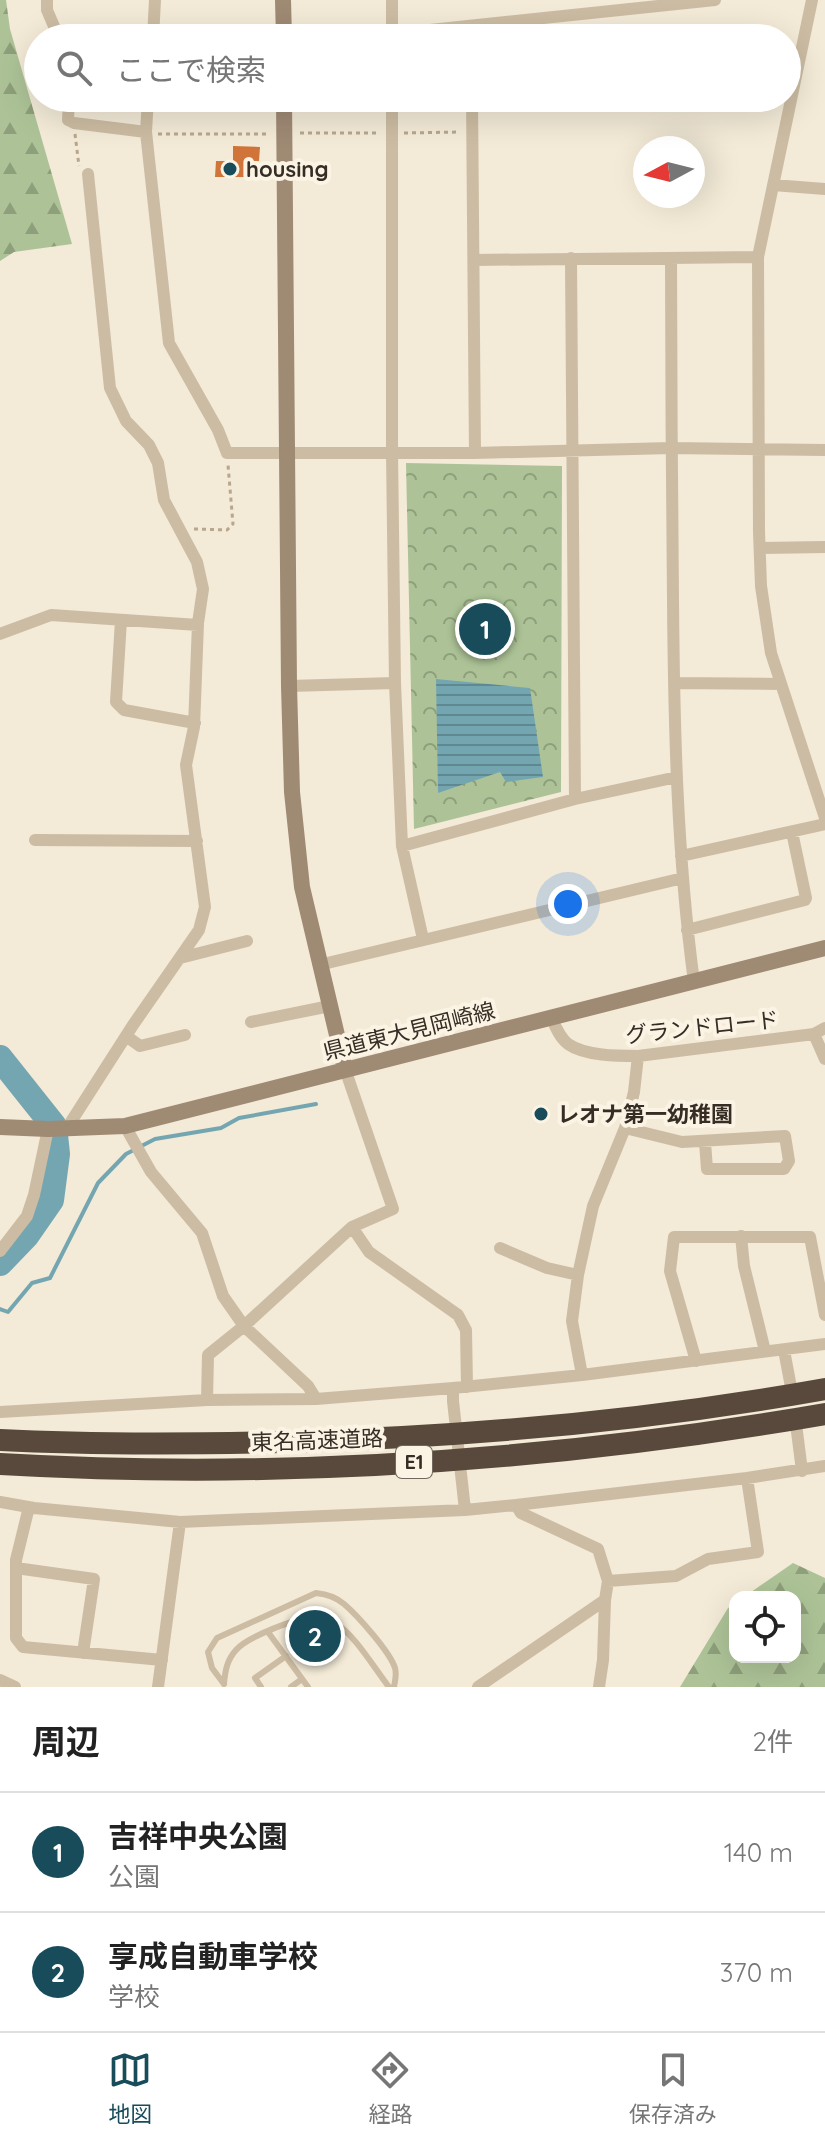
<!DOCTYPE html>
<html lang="ja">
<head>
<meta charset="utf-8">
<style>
	body { margin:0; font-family:Quicksand,"Noto Sans JP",sans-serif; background:#f6f6f6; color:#222 }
	.controls { position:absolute; right:24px; bottom:24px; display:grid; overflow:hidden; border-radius:16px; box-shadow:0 8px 32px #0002 }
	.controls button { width:72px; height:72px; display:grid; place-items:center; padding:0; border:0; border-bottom:2px solid #e0e0e0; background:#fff; color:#222; font:40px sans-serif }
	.compass { position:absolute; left:633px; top:136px; width:72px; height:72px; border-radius:50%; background:#fff; box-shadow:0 8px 32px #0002; rotate:263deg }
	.you { position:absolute; left:568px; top:904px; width:28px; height:28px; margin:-20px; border:6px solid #fff; border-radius:50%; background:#1a73e8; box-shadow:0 0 0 12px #1a73e833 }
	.badge { display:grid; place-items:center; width:52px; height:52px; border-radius:50%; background:#184c5b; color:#fff; font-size:26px; font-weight:700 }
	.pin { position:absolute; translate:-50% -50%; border:4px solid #fff; box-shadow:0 2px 8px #0006 }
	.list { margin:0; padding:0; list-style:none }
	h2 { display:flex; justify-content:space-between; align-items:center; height:104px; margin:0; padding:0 32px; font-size:34px }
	h2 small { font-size:26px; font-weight:400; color:#767676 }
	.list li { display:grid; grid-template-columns:52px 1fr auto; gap:24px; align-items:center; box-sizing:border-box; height:120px; padding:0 32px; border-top:2px solid #e0e0e0 }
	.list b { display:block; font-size:30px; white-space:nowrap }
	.list p { margin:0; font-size:26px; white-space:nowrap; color:#767676 }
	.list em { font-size:26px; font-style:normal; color:#767676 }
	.icon { flex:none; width:44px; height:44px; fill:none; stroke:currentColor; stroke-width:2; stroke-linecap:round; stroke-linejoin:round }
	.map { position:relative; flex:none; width:825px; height:1687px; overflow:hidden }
	.search { position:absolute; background:#fff; box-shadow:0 8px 32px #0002; left:24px; right:24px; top:24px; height:88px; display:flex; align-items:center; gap:20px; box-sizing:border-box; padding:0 28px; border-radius:44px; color:#767676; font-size:30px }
	.sheet { height:344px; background:#fff }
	nav { display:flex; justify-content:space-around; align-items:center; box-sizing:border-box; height:112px; border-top:2px solid #e0e0e0; background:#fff; font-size:22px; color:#767676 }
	nav a { display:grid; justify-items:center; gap:4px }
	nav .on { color:#184c5b }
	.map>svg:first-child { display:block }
</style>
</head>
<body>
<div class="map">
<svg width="825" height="1687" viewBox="0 0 825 1687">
	<defs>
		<pattern id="forest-firs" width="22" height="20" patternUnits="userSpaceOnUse" patternTransform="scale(2)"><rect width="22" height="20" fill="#adc397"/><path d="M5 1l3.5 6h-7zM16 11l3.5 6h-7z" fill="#8e9f7b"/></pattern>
		<pattern id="park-crowns" width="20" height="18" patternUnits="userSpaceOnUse" patternTransform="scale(2)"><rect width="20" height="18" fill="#adc397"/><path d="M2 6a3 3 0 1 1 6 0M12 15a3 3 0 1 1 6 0" fill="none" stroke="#8e9f7b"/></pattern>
		<pattern id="water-rules" width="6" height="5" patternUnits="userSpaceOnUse" patternTransform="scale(2)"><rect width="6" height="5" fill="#74a6b2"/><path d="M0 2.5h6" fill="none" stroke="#608891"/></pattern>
	</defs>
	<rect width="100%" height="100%" fill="#f3ead7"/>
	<path fill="url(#forest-firs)" d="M0 0H6L10 29 72 244 14 252 0 261Z
		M793 1563 825 1578V1687H680L728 1608 735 1603V1657H795V1597H744Z"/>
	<path fill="url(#park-crowns)" d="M406 463 562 466 561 792 414 829Z"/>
	<path fill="url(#water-rules)" d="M436 679 530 688 543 777 506 782 500 772 438 793Z"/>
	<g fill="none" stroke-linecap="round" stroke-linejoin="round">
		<path stroke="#74a6b2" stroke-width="4" d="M0 1309 8 1312 32 1283 50 1278 98 1183 126 1154 155 1139 221 1128 239 1118 316 1104"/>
		<path stroke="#74a6b2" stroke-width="26" d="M0 1058 54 1126 57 1154 51 1200 26 1236 0 1263"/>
	</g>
	<path fill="#d07439" d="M233 146 260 147 259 161H245V177H215L216 161H233Z"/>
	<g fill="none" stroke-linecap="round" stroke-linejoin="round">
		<path stroke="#b8a68d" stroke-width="3" stroke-dasharray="4 4" stroke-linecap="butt" d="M300 133H380
			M404 133 460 132
			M75 134 79 166
			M158 134H270
			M194 529 227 530 233 524 228 465"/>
		<path stroke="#ccbca3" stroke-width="6" d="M268 1632 308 1687
			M224 1684 212 1668 208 1652 217 1638 316 1593C326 1594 336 1597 344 1604 358 1616 390 1652 395 1668 397 1675 395 1680 394 1687
			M224 1684C225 1671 227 1660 236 1650 247 1637 298 1617 315 1617 320 1617 328 1619 333 1621 356 1636 372 1665 389 1687
			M261 1687 255 1678 286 1656
			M291 1687 302 1679"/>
		<path stroke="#ccbca3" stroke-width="12" d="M47 0V10L59 38
			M392 0V38
			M812 0 758 257 759 532 761 586 771 653 825 818
			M392 34 715 0
			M153 38 155 0
			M69 98 68 120 74 123 146 132
			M148 98 146 132 169 343 218 430 227 453H475L671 448 825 450
			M392 98V452L395 683 402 846 423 939
			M472 98 475 453
			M773 185 825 189
			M571 258 575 799
			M671 258C671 372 672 485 673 599 674 727 677 855 694 982
			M474 260 758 257
			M760 548 825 547
			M121 620 116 702 124 710 195 723
			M0 634 51 615 198 625
			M674 683 781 684
			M289 686 395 683
			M35 840 197 841
			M402 846 575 799 677 777
			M681 856 825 824
			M687 930 805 900 806 898 792 832
			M180 958 247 941
			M319 965 683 878
			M551 1017C555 1026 560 1038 568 1044 585 1056 618 1056 638 1056L814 1034 825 1028
			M251 1022 330 1006
			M814 1034 825 1059
			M126 1036 140 1046 185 1035
			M125 1126 151 1172 202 1233 223 1296 244 1326 308 1386 316 1399
			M67 1128 133 1025 199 930 205 907 186 765 194 727 198 623 203 589 197 562 164 500 158 463 149 445 126 421 110 388 88 174
			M625 1128 682 1142 785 1136 789 1161 784 1169H707L705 1142
			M352 1227 369 1252 458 1315 466 1330 467 1387
			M741 1236 744 1266 765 1351
			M500 1248 547 1268 578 1275
			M0 1251 27 1216 34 1195 48 1129
			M784 1350 793 1398
			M696 1361 670 1271 674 1237H810L825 1315
			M582 1375 572 1321 578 1275 593 1206 625 1128 634 1092 638 1056
			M453 1388V1401L465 1510
			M207 1400 208 1355 244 1326 352 1227 393 1209 345 1069
			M0 1412 207 1400 316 1399 453 1388 582 1375 825 1344
			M795 1416 802 1471
			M0 1502 34 1508 180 1522 465 1510 516 1505 521 1513 598 1549 608 1581 605 1600 603 1660 599 1687
			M516 1505 747 1478 825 1466
			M29 1507 16 1560V1638L23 1647 162 1660
			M16 1568 94 1579 83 1653
			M608 1581 676 1576 708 1559 758 1552 747 1478
			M0 1680 15 1687
			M158 1687 180 1522
			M478 1687 605 1600"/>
		<path stroke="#9f8a74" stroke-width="16" d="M283 0 284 38
			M284 98 289 686 292 792 302 887 345 1069
			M0 1127 48 1129 125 1126 825 948"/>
		<path stroke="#58493c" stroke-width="22" d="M0 1440C94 1445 189 1444 284 1442 465 1437 646 1421 825 1389
			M0 1464C275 1480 554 1461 825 1414"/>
	</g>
	<g fill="#184c5b" stroke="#fbf4e4" stroke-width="3">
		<circle cx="230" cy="169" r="8"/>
		<circle cx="541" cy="1114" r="8"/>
	</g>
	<g text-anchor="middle" stroke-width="8" stroke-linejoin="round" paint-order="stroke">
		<rect fill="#fbf4e4" stroke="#71695e" stroke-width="2" x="396" y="1446" width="36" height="32" rx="6"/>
		<g font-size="20" font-weight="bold" fill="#362d25">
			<text x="414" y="1469">E1</text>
		</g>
		<g font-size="22" font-weight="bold" fill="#362d25" stroke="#fbf4e4" text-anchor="start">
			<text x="246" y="177">housing</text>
			<text x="557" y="1122">レオナ第一幼稚園</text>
		</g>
		<g font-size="22" fill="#362d25" stroke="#fbf4e4">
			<text transform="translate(702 1027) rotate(-6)" y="8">グランドロード</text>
			<text transform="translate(409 1031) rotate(-14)" y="8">県道東大見岡崎線</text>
			<text transform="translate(317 1440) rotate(-2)" y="8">東名高速道路</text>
		</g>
	</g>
</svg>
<div class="controls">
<button><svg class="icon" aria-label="locate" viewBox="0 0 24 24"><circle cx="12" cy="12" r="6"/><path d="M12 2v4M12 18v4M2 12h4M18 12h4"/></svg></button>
</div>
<svg class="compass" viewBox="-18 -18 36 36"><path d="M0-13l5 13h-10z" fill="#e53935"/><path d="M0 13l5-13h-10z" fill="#767676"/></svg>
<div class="you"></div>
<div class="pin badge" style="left:485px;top:629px">1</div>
<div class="pin badge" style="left:315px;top:1636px">2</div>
<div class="search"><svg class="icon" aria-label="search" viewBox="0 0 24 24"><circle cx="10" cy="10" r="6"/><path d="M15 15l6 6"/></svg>ここで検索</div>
</div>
<section class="sheet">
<h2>周辺<small>2件</small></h2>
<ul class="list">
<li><span class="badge">1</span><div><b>吉祥中央公園</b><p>公園</p></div><em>140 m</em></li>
<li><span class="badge">2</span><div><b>享成自動車学校</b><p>学校</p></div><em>370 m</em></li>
</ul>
</section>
<nav>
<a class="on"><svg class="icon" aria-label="map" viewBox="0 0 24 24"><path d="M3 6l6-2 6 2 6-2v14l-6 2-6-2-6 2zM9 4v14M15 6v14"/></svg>地図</a>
<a><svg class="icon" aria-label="directions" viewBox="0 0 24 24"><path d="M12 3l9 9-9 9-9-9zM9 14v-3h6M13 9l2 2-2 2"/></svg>経路</a>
<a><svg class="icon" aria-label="saved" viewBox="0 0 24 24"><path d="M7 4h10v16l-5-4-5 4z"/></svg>保存済み</a>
</nav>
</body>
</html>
